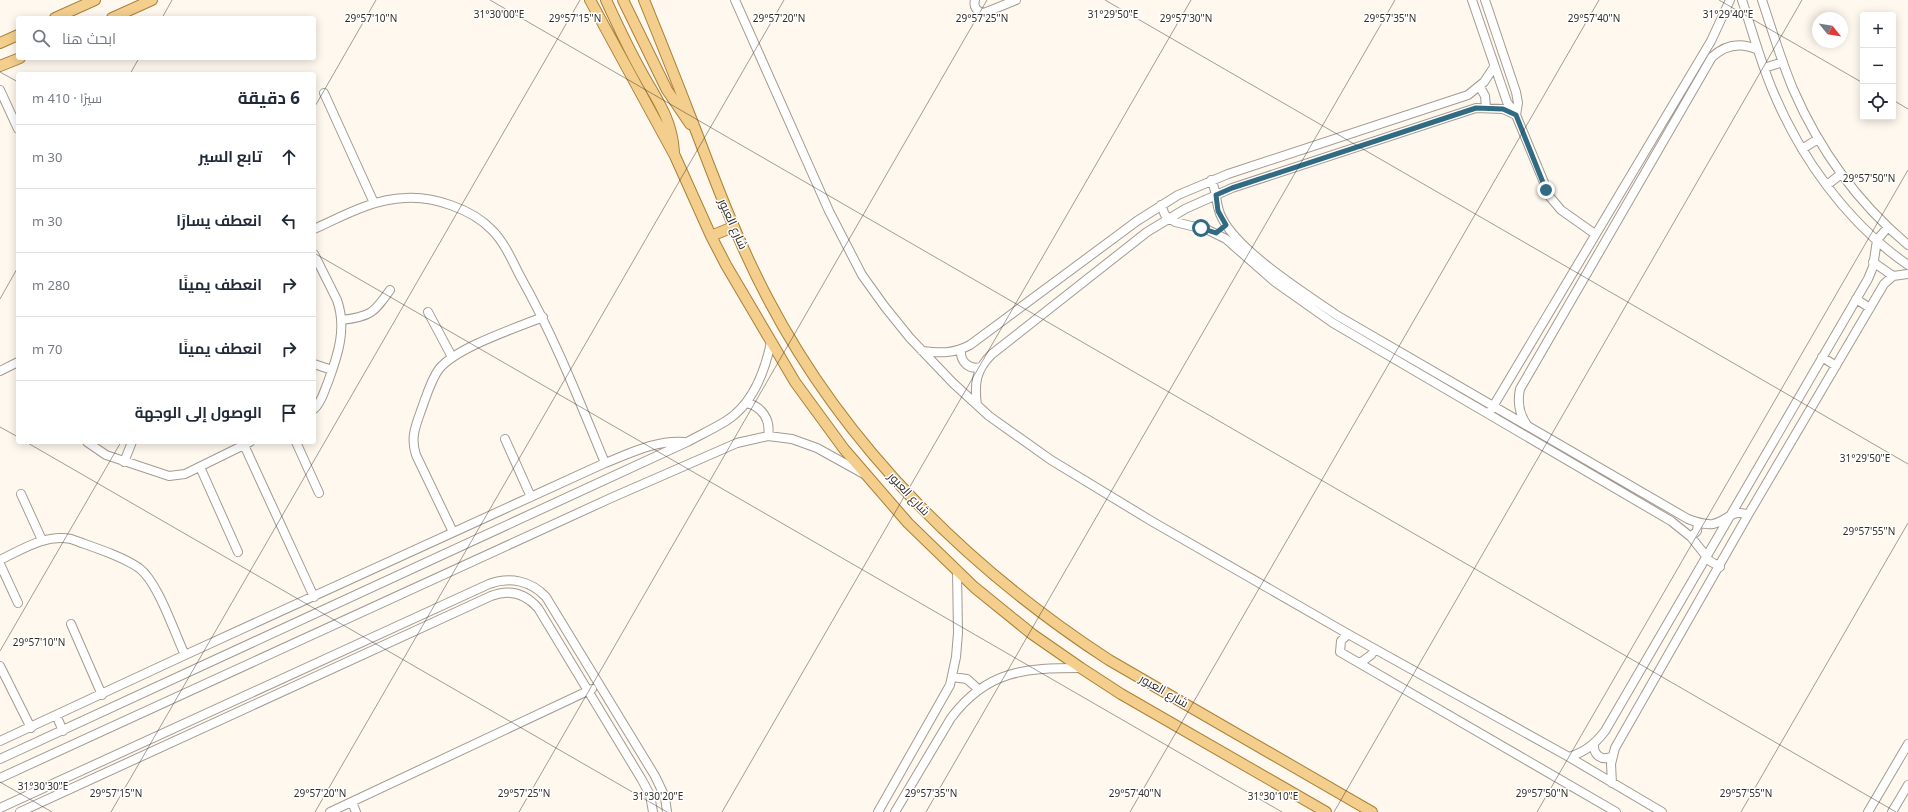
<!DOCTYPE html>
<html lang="ar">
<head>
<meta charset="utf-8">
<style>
	body { margin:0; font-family:"Noto Sans",Cairo,sans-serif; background:#f6f6f7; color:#1f2937; direction:rtl }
	.controls { position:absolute; right:12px; top:12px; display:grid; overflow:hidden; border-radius:4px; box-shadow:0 2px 10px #0003 }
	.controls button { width:36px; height:36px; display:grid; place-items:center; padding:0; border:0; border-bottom:1px solid #e0e1e3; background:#fff; color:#1f2937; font:20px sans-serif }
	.compass { position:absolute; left:1812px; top:12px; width:36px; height:36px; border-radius:50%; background:#fff; box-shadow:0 2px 10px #0003; rotate:120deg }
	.stop { position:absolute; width:12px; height:12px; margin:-9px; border:3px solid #306b83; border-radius:50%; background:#fff }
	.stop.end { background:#306b83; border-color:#fff; box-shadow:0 1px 4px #0008 }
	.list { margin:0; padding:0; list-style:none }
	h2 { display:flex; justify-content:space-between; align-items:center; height:52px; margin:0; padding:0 16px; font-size:17px }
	h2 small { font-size:13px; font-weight:400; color:#747a83 }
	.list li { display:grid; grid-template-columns:26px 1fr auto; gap:12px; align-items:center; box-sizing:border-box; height:64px; padding:0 16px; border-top:1px solid #e0e1e3 }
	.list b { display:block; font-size:15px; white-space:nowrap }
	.list em { font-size:13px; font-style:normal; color:#747a83 }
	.icon { flex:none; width:22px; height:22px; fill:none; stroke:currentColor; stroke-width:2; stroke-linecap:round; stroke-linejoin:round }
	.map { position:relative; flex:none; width:1908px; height:812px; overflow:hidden; direction:ltr }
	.search { position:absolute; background:#fff; box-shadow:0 2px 10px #0003; left:16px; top:16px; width:300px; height:44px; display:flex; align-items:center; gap:10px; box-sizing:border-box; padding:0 14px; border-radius:4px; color:#747a83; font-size:15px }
	.panel { position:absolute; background:#fff; box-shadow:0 2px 10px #0003; left:16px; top:72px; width:300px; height:372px; border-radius:4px; direction:rtl }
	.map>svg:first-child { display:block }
</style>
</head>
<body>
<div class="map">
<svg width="1908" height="812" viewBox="0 0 1908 812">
	<rect width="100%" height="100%" fill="#fef8ee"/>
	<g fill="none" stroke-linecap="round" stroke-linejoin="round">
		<g stroke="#a39b91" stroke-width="10">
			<path id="minor" d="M735 0 829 211 862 275 885 307 910 338 953 383 989 416 1051 460 1153 522 1348 634 1569 757 1662 812
				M975 0C973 7 977 12 984 13L1016 0
				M1472 0 1507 102 1516 115 1550 197 1561 210 1595 234
				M1485 0 1516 92 1518 103 1516 115
				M1742 0C1752 30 1760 60 1772 89 1800 157 1847 223 1908 265
				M1762 0C1772 30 1781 60 1793 89 1819 149 1858 203 1908 245
				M1764 68 1783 62
				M1480 87 1485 96 1486 107
				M0 90 18 129
				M324 93 374 203
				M1802 149 1818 139
				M1211 180C1218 192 1215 206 1222 218 1239 252 1306 294 1338 316L1688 519C1696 522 1704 525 1713 524 1727 521 1733 508 1748 515
				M1827 185 1841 174
				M1161 205 1165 215 1175 222 1208 230 1226 239 1275 282 1333 323 1671 521 1691 537 1710 561 1720 567
				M314 229C343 216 373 199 405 198 433 196 472 209 492 230 504 242 512 260 520 276 554 336 579 400 605 463
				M314 254 337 300C347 328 338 355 328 382 324 391 322 402 314 409
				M1873 262 1893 276
				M1856 299 1870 308
				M428 312 452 357
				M341 320C370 317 374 313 390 290
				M961 350C960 362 969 370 981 367
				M922 351C940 353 953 354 970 345L1137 221 1178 195 1228 174 1468 95 1484 82 1494 67
				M1822 357 1836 366
				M314 364 332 370
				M0 371 18 362
				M746 403C762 406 771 420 768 436
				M977 405C974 384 976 369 992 354L1147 232 1185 209 1232 188 1476 108 1503 109 1516 115
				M1491 410 1711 41 1730 0
				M1527 425C1519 414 1517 403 1520 389L1712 57C1726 44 1741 42 1758 50
				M505 439 531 497
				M87 442 106 455 169 476 185 474 250 442
				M296 442 319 493
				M244 445 314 597
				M124 462 132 442
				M200 467 238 552
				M21 494 42 540
				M453 532 416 455C410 437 416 425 422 408 427 394 431 380 439 369 457 347 516 328 543 317
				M1691 537 1697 531 1698 523
				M0 560C23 549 45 534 71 539 92 547 120 555 139 568 158 582 174 632 185 655
				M0 564 18 603
				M71 624 102 695
				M1348 634 1341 641 1340 652 1616 812
				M1360 663 1371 655 1375 649
				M0 666 31 728
				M952 677 967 679 978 689
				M56 715 63 731
				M0 741 185 655 605 463C631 453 656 440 684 442
				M1594 744C1593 755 1602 762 1613 756
				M1569 757C1585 752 1595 744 1605 731L1868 279 1873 267 1877 240 1888 227
				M0 759 687 442C700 435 713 429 726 421 753 404 765 371 771 342
				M0 778 611 498 737 443 768 436 792 439 817 448 864 474
				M1612 783 1611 764 1615 748 1748 515 1884 284 1893 276 1908 274
				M352 802 356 812
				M0 808 489 584C510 576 531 581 546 597L655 776 665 797 667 812
				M20 812 491 596C509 589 525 593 538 608L642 780 650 795 653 812
				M330 812 592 689
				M878 812 950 685 956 657 958 633 957 570
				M895 812 951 718C987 670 1025 668 1081 668
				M1868 812 1908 744
				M1892 812 1908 785"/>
		</g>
		<g stroke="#aa8038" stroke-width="12">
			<path id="major" d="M590 0 675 156 711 236 726 265 795 382 844 449 908 523 974 587 1032 634 1081 668 1121 694 1326 812
				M606 0C617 24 628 48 641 71 656 99 672 118 674 152
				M623 0 667 90 690 124
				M644 0C662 44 679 87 696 131 718 189 739 244 768 299 846 448 969 569 1109 660L1372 812
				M55 18 95 0
				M112 18 152 0
				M0 43 18 35
				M0 66 20 58
				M711 236 733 227"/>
		</g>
		<use href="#minor" stroke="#fff" stroke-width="8"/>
		<use href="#major" stroke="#f4ce8c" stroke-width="10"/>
	</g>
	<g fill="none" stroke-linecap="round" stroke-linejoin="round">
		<path stroke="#306b83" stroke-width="5" d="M1201 228 1216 233 1226 225 1218 211 1216 195 1232 188 1476 108 1503 109 1516 115 1546 190"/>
	</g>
	<path fill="none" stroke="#302d29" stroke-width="1" stroke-opacity="0.45" d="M490 0 1896 812M1105 0 1908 464M1719 0 1863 83M162 18 172 0M0 72 18 82M130 74 139 58M1893 100 1908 109M314 108 376 0M314 253 1282 812M0 299 18 267M0 427 18 437M26 442 667 812M0 651 121 442M0 782 52 812M111 812 580 0M315 812 784 0M519 812 987 0M722 812 1191 0M926 812 1395 0M1130 812 1599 0M1334 812 1802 0M1537 812 1908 170M1741 812 1908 523"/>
	<g text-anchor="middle" stroke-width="3" stroke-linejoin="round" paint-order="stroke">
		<g font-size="12" fill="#302d29" stroke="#fff">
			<text transform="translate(733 224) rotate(66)" y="4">شارع العبور</text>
			<text transform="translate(909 494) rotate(47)" y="4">شارع العبور</text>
			<text transform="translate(1164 691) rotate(30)" y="4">شارع العبور</text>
		</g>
	</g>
	<g font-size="10" text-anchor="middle" fill="#302d29" stroke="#fff" stroke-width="3" stroke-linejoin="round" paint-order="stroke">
		<text x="499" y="18">31°30'00"E</text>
		<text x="1113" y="18">31°29'50"E</text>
		<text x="1728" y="18">31°29'40"E</text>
		<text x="371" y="22">29°57'10"N</text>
		<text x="575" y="22">29°57'15"N</text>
		<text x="779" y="22">29°57'20"N</text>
		<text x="982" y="22">29°57'25"N</text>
		<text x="1186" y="22">29°57'30"N</text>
		<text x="1390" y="22">29°57'35"N</text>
		<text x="1594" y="22">29°57'40"N</text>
		<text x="1869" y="182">29°57'50"N</text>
		<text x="1865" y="462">31°29'50"E</text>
		<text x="1869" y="535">29°57'55"N</text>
		<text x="39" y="646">29°57'10"N</text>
		<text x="43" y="790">31°30'30"E</text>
		<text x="116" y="797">29°57'15"N</text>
		<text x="320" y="797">29°57'20"N</text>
		<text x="524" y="797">29°57'25"N</text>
		<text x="931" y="797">29°57'35"N</text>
		<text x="1135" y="797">29°57'40"N</text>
		<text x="1542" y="797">29°57'50"N</text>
		<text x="1746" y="797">29°57'55"N</text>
		<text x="658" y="800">31°30'20"E</text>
		<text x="1273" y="800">31°30'10"E</text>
	</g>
</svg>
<div class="controls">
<button>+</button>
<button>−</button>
<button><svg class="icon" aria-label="locate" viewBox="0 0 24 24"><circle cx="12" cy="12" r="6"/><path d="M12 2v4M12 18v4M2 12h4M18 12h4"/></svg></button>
</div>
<svg class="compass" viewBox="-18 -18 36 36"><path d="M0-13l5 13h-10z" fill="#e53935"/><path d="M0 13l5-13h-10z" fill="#747a83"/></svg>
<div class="stop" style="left:1201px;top:228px"></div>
<div class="stop end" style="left:1546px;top:190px"></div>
<div class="search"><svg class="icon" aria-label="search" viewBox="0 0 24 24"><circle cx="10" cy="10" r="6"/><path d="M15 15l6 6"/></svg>ابحث هنا</div>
<section class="panel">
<h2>6 دقيقة<small>سيرًا · 410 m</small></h2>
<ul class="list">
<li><svg class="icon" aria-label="ahead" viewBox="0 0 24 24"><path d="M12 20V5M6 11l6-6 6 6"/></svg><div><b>تابع السير</b></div><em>30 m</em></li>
<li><svg class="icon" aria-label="left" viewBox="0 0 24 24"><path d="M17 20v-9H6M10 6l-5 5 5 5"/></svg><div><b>انعطف يسارًا</b></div><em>30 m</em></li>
<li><svg class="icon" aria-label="right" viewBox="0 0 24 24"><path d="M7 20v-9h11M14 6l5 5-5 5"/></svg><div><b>انعطف يمينًا</b></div><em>280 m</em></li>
<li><svg class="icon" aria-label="right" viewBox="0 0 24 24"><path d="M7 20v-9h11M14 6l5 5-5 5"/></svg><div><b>انعطف يمينًا</b></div><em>70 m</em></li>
<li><svg class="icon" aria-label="arrive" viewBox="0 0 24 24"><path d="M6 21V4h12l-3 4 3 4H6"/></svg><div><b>الوصول إلى الوجهة</b></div></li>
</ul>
</section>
</div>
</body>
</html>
